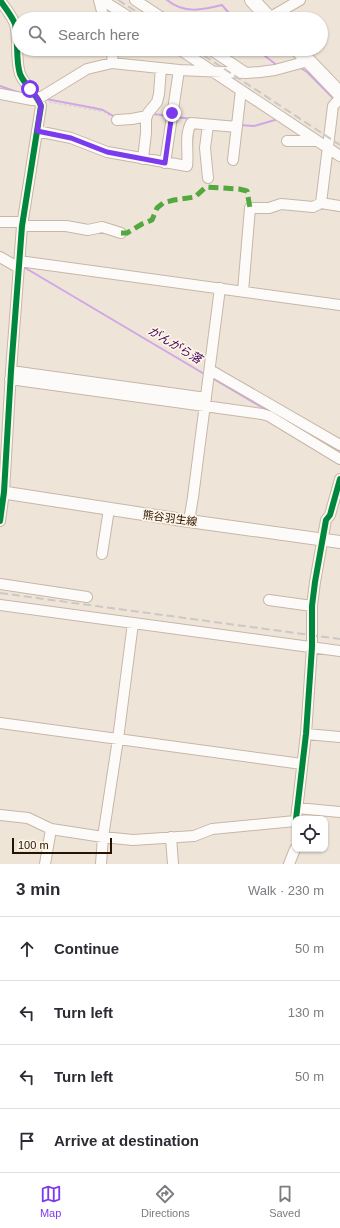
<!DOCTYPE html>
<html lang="en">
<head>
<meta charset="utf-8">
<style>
	body { margin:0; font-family:Arial,"Noto Sans JP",sans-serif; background:#f2f2f3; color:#2b2b33 }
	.controls { position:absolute; right:12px; bottom:12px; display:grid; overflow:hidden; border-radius:8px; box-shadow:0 1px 3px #0004 }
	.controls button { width:36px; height:36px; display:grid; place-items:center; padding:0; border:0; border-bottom:1px solid #e1e1e2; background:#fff; color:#2b2b33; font:20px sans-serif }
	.scale { position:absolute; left:12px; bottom:10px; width:100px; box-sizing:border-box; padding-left:4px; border:2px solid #261400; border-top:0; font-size:11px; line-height:14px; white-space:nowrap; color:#261400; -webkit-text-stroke:3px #fef4e8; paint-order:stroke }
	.stop { position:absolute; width:12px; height:12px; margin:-9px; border:3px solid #7c3aed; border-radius:50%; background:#fff }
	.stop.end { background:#7c3aed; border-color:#fff; box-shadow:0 1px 4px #0008 }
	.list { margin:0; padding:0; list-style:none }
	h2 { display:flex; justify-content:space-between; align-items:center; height:52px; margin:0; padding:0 16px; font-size:17px }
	h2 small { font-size:13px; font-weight:400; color:#7c7c81 }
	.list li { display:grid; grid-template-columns:26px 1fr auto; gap:12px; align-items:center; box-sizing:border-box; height:64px; padding:0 16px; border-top:1px solid #e1e1e2 }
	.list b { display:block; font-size:15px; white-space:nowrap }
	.list em { font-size:13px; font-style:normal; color:#7c7c81 }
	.icon { flex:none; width:22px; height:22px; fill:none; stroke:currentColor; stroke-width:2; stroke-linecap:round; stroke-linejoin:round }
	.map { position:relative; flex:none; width:340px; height:864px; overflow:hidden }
	.search { position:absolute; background:#fff; box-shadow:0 1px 3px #0004; left:12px; right:12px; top:12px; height:44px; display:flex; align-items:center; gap:10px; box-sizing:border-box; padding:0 14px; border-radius:22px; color:#7c7c81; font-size:15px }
	.sheet { height:308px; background:#fff }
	nav { display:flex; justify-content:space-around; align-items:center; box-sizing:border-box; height:56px; border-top:1px solid #e1e1e2; background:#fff; font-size:11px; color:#7c7c81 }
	nav a { display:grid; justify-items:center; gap:2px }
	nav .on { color:#7c3aed }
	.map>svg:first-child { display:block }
</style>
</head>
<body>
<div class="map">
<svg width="340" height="864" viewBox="0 0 340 864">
	<rect width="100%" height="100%" fill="#efe4d8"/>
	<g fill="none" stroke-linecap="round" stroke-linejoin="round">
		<path stroke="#d1a6e5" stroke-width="2" d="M167 0C184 14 202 10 222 5L234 19
			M260 49 265 56 278 66
			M299 67 307 72 334 99
			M0 86 20 93
			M46 99 94 108 103 110 115 117
			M152 114 170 116
			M176 117 192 119
			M240 125 254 126 275 120
			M22 266 206 375
			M212 378 270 412
			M300 429 340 453"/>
		<g stroke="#c6b7a7" stroke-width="12">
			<path id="minor" d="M99 0 104 19
				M102 0 132 19
				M135 0 164 19
				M269 18 300 0
				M179 49 340 156
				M210 49 246 73
				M112 63 113 49
				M0 94 32 100 38 99 87 69 112 63 179 70 246 73 260 72 275 70 308 61
				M117 120 132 119 147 116
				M37 131 71 138 107 152 187 166C189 153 184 136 191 123L237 127
				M287 141H316
				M143 159 146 133V119L148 113 157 102 159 94 161 68
				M233 160 241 90
				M165 163 179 70
				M208 178 205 148 208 125
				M321 203 340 206
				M0 222H23
				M22 226H66L88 230 102 227 121 233
				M0 257 19 268
				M19 261 340 305
				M243 291 250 208H269L281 204 313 207 321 203 333 106 340 98
				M210 370 340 445
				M11 371 206 398
				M10 379 262 414 269 416 340 459
				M0 521 4 492 11 371 22 226 41 106C37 94 25 86 20 74 15 58 19 40 15 24 12 16 5 8 0 0
				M189 521 193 497 220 288
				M102 554 109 509
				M0 584 87 597
				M269 600 312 606
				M0 605 340 651
				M0 723 302 764
				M306 734 340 737
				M297 808 340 812
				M0 815 28 818 51 829 103 837 133 840 194 836 212 829 295 821
				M296 819 306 734 312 647V606L315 582 326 520 330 515 340 479
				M171 837 173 864
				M45 864 51 829
				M101 864 103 837 118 739 133 623
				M289 864 295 849"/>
		</g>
		<g stroke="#c6b7a7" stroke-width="14">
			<path id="major" d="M0 492 189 521 340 542"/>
		</g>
		<g stroke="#c6b7a7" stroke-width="16">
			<path id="highway" d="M252 0 270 19
				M297 49 340 94"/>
		</g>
		<path stroke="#d3cfca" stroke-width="1" stroke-dasharray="3 2" stroke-linecap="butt" d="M49 102 99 111 104 112 110 116
			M157 115 163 117"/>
		<use href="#minor" stroke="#fdfbf9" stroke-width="10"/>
		<use href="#major" stroke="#fdfbf9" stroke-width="12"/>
		<use href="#highway" stroke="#fdfbf9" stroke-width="14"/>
		<path stroke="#ccc8c4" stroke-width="2" stroke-dasharray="8 4" stroke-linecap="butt" d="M118 0 148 19
			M194 49 340 145
			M0 593 340 639"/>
		<path stroke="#53a840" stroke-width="5" stroke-dasharray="10 5" stroke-linecap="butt" d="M121 233H127L142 224 152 220 157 208 163 203 174 200 195 197 206 187 239 189 247 191 250 208"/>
		<g stroke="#fef4e8" stroke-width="8">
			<path id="cycleway" d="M0 521 4 492 11 371 22 226 41 106C37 94 25 86 20 74 15 58 19 40 15 24 12 16 5 8 0 0
				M296 819 306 734 312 647V606L315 582 326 520 330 515 340 479"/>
		</g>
		<use href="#cycleway" stroke="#00873e" stroke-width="6"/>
	</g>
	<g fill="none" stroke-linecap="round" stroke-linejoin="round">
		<path stroke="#7c3aed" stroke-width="5" d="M30 89 38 99 41 106 37 131 71 138 107 152 165 163 172 113"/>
	</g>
	<g text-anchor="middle" stroke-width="3.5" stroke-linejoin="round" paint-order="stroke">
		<g font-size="11" fill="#261400" stroke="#fef4e8">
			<text transform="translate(170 518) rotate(8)" y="4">熊谷羽生線</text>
		</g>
		<g font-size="12" font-style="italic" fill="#40055c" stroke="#fef4e8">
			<text transform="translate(175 345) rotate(31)" y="4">がんがら落</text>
		</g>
	</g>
</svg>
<div class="controls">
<button><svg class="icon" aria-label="locate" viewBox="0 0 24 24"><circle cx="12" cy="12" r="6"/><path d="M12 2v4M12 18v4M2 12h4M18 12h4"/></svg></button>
</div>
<div class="scale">100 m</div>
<div class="stop" style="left:30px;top:89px"></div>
<div class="stop end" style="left:172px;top:113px"></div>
<div class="search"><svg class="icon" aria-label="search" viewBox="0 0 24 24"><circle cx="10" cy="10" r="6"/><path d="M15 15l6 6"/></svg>Search here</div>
</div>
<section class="sheet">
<h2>3 min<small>Walk · 230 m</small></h2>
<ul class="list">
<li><svg class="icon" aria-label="ahead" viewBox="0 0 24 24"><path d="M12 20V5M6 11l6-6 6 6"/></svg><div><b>Continue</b></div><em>50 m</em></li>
<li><svg class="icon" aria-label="left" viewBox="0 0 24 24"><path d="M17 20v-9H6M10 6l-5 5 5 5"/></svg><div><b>Turn left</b></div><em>130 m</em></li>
<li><svg class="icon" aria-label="left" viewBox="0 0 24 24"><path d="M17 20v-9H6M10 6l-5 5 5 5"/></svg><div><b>Turn left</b></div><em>50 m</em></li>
<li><svg class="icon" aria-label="arrive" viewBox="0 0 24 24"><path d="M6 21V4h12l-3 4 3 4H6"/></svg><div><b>Arrive at destination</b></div></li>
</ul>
</section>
<nav>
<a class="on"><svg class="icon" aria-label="map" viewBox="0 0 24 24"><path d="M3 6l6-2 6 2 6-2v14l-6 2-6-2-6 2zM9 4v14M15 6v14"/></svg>Map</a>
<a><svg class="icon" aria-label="directions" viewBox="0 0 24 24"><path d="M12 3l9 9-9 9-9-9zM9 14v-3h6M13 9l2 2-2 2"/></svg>Directions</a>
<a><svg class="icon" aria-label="saved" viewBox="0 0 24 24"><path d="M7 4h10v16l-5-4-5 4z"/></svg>Saved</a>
</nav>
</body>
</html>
